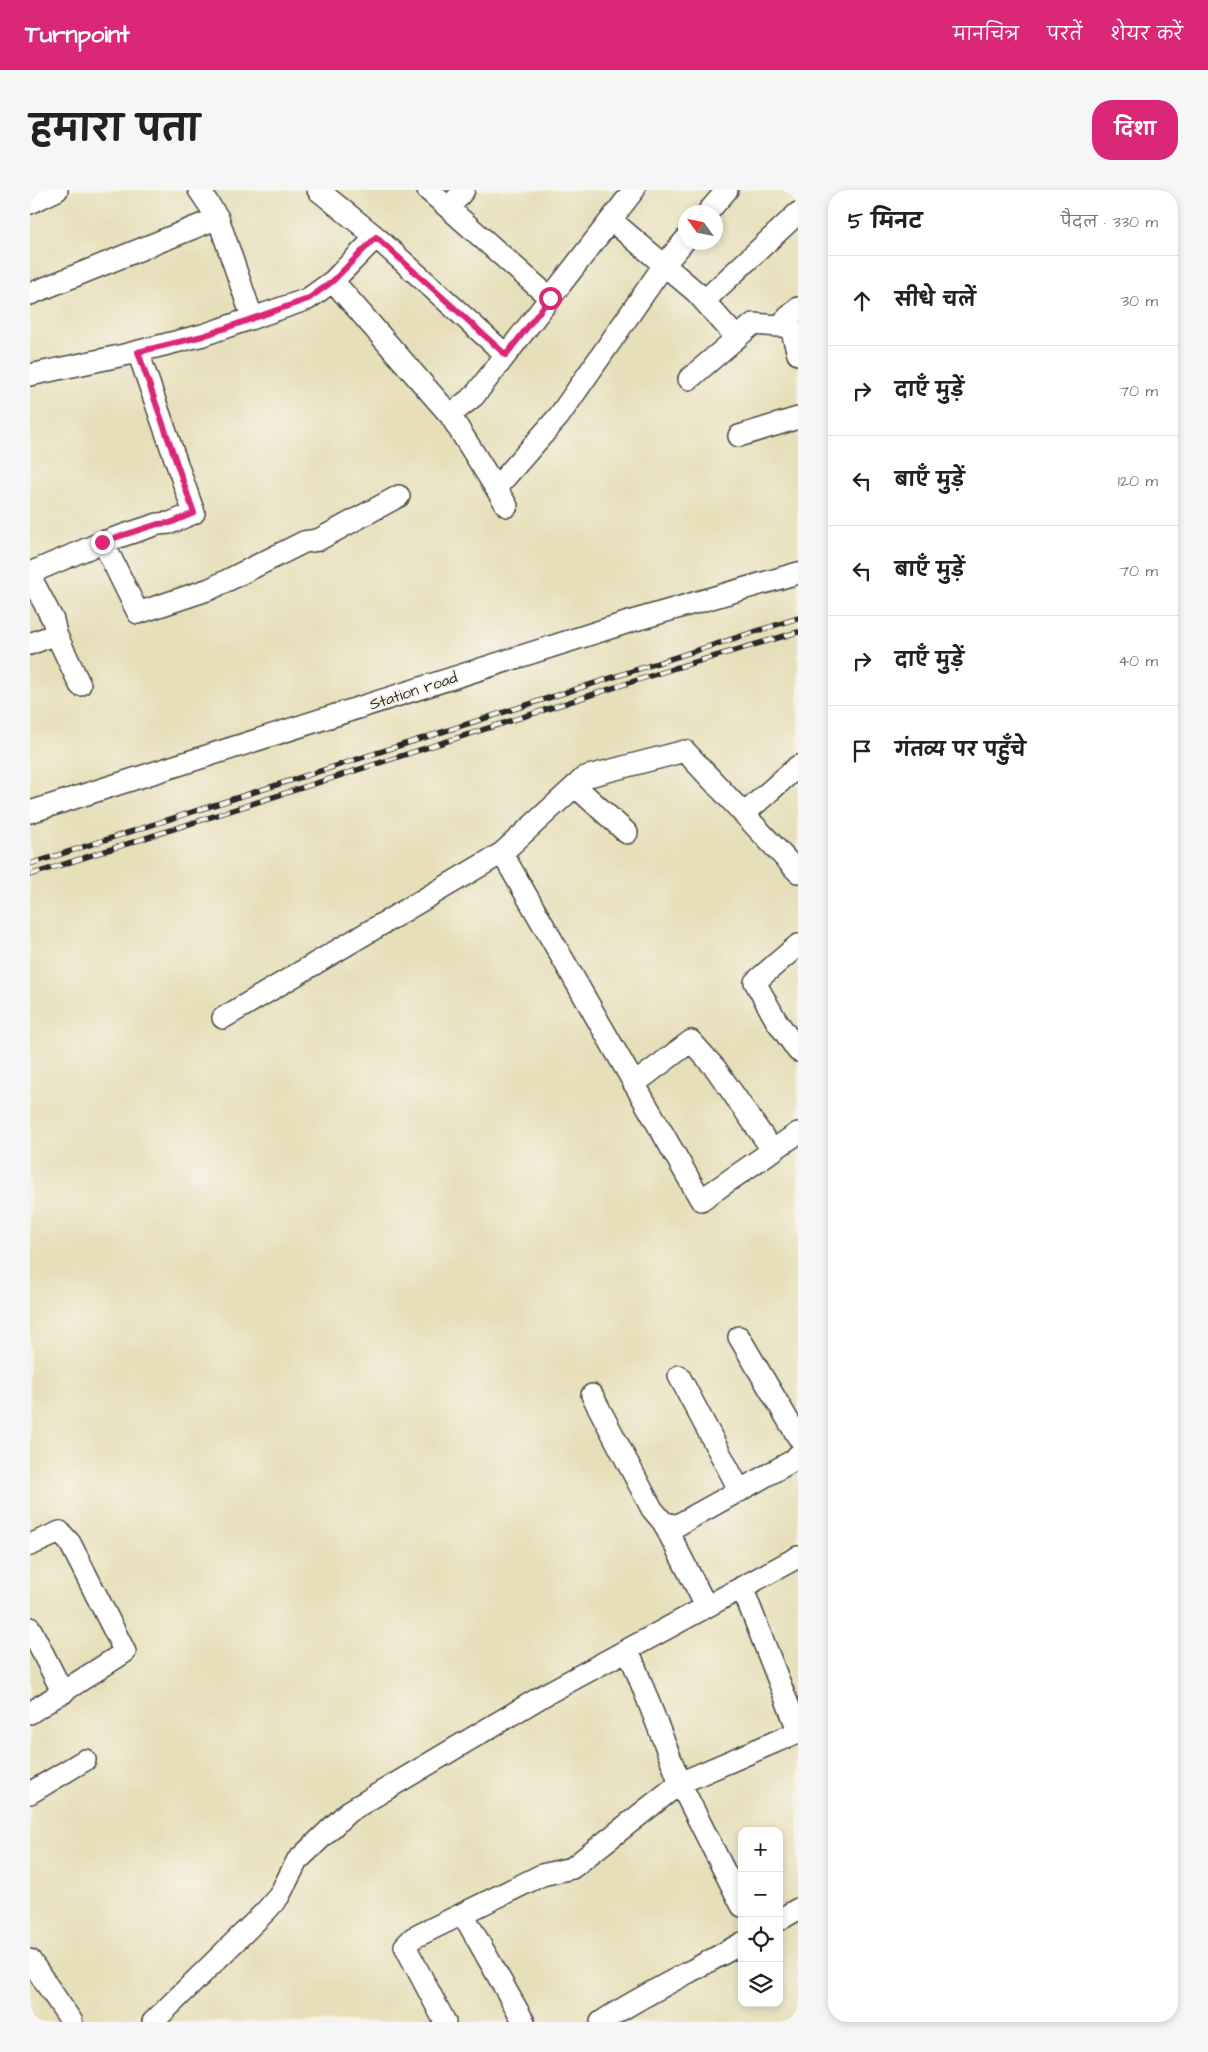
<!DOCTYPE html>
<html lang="hi">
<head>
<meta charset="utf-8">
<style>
	body { margin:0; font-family:"Architects Daughter","Playpen Sans Deva",sans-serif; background:#f6f6f6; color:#222 }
	.controls { position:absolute; right:15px; bottom:15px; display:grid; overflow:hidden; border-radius:10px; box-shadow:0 2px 8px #0003 }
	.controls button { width:45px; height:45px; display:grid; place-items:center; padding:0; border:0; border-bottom:1px solid #e0e0e0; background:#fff; color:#222; font:25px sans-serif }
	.compass { position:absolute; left:648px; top:15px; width:45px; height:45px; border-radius:50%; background:#fff; box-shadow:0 2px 8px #0003; rotate:303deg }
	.stop { position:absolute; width:15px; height:15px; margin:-11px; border:4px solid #db2777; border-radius:50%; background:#fff }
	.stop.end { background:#db2777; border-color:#fff; box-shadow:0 1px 5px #0008 }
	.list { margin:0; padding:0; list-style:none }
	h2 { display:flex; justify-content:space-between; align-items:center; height:65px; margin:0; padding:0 20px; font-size:21px }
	h2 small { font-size:16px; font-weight:400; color:#767676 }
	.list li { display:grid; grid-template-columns:32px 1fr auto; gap:15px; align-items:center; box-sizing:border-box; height:90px; padding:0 20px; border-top:1px solid #e0e0e0 }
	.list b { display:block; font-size:19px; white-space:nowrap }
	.list em { font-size:16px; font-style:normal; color:#767676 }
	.icon { flex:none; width:28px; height:28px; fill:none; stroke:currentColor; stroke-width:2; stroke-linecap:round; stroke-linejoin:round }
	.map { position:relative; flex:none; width:768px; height:1832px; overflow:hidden; border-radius:20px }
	header { display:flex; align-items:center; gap:30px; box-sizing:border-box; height:70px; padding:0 25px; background:#db2777; color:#fff }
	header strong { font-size:24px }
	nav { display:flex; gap:28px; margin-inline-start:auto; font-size:18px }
	.intro { display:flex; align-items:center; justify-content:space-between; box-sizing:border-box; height:120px; padding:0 30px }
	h1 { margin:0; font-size:35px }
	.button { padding:12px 22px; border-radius:20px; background:#db2777; color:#fff; font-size:18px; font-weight:700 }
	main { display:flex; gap:30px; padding:0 30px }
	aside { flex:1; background:#fff; border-radius:20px; box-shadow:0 2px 8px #0003 }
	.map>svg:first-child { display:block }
</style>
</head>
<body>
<header>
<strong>Turnpoint</strong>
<nav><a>मानचित्र</a><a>परतें</a><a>शेयर करें</a></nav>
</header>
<div class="intro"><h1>हमारा पता</h1><a class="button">दिशा</a></div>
<main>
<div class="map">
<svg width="768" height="1832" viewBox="0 0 768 1832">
	<rect width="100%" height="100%" fill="#f7f3e8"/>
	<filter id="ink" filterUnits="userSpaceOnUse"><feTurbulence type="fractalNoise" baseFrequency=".02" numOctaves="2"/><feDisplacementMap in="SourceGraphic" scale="10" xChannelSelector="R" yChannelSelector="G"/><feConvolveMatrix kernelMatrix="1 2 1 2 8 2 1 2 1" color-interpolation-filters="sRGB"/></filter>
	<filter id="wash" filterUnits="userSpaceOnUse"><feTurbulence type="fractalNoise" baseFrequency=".0096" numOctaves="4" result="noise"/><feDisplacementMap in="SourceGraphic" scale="20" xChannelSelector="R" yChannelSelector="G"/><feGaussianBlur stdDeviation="1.12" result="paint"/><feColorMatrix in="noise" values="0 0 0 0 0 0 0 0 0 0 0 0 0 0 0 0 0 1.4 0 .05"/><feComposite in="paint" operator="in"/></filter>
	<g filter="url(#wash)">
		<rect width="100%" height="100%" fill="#e7dfb9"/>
	</g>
	<g filter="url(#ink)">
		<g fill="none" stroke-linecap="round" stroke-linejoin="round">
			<g stroke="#474640" stroke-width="24">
				<path id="minor" d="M169 0 188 28 222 127
					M288 0 346 47 476 165
					M398 0 520 108
					M0 13 27 0
					M419 18 434 0
					M678 22 697 0
					M581 30 666 102 707 148
					M303 91 420 225 477 316
					M0 104 188 28
					M674 111 768 23
					M758 127 768 164
					M0 185 94 165 173 145 278 109 303 91 346 47
					M659 189 723 134 749 136 768 118
					M420 225 444 206 604 0
					M709 246 768 228
					M466 298 529 226 634 75 656 49
					M73 352 108 423 180 399 274 352 288 350 369 306
					M0 383 73 352 128 334 140 333 164 323 108 162
					M0 386 23 430 26 444 0 454
					M26 444 50 495
					M545 596 597 643
					M0 622 602 431 768 383
					M714 624 768 576
					M472 663 671 1010 768 943
					M768 755 725 792 746 830 768 861
					M193 828 472 663 555 587 655 561 768 682
					M604 894 661 851 686 879 743 961
					M709 1147 768 1247
					M649 1186 710 1301
					M562 1205 622 1319 633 1332 646 1336 764 1270 768 1265
					M633 1332 676 1416
					M0 1355 30 1342 40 1353 95 1462 0 1523
					M712 1397 768 1540
					M0 1438 33 1503
					M598 1459 650 1593 712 1716
					M0 1603 55 1570
					M433 1724 494 1832
					M749 1730 768 1719
					M0 1770 42 1832
					M123 1832 236 1721 249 1706 267 1671 318 1622 516 1504 768 1367
					M415 1832 375 1756 383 1748 512 1685 542 1678 650 1593 768 1542
					M571 1832C616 1803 665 1780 712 1753"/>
			</g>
			<use href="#minor" stroke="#fff" stroke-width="21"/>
			<g stroke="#2b2b2b" stroke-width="5.5">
				<path id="rail" d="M0 674 768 428
					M0 685 645 478 768 442"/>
			</g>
			<use href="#rail" stroke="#f7f3e8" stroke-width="4" stroke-dasharray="11" stroke-linecap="butt"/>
		</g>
	</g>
	<g fill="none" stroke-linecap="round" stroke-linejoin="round" filter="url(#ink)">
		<path stroke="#db2777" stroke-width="6" d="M72 352 128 334 140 333 164 323 108 162 173 146 278 109 303 91 346 47 476 165 520 108"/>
	</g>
	<g text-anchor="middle" stroke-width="4" stroke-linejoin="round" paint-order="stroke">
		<g font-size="16" fill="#2b2b2b" stroke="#f7f3e8">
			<text transform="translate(383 500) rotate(-18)" y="6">Station road</text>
		</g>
	</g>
</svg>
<div class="controls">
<button>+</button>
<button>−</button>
<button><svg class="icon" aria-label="locate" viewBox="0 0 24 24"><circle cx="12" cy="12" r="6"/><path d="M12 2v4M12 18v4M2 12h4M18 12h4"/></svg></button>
<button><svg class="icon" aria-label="layers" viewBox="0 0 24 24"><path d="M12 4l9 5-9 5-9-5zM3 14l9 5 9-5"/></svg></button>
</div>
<svg class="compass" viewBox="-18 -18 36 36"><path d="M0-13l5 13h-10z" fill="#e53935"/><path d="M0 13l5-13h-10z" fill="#767676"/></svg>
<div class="stop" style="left:520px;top:108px"></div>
<div class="stop end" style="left:72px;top:352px"></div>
</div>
<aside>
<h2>5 मिनट<small>पैदल · 330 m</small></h2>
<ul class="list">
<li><svg class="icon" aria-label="ahead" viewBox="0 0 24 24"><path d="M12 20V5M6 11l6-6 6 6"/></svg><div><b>सीधे चलें</b></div><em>30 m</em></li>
<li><svg class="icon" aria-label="right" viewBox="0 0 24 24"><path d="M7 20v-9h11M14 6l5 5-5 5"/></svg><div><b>दाएँ मुड़ें</b></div><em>70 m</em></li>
<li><svg class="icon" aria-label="left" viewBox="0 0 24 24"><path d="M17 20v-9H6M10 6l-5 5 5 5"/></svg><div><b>बाएँ मुड़ें</b></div><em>120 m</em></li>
<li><svg class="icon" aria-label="left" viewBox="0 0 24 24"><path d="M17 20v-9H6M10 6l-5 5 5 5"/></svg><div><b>बाएँ मुड़ें</b></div><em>70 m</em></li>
<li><svg class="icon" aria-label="right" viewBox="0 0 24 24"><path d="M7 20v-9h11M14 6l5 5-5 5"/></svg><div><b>दाएँ मुड़ें</b></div><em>40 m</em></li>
<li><svg class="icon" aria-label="arrive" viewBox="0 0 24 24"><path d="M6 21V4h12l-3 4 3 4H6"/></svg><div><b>गंतव्य पर पहुँचे</b></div></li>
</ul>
</aside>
</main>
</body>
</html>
